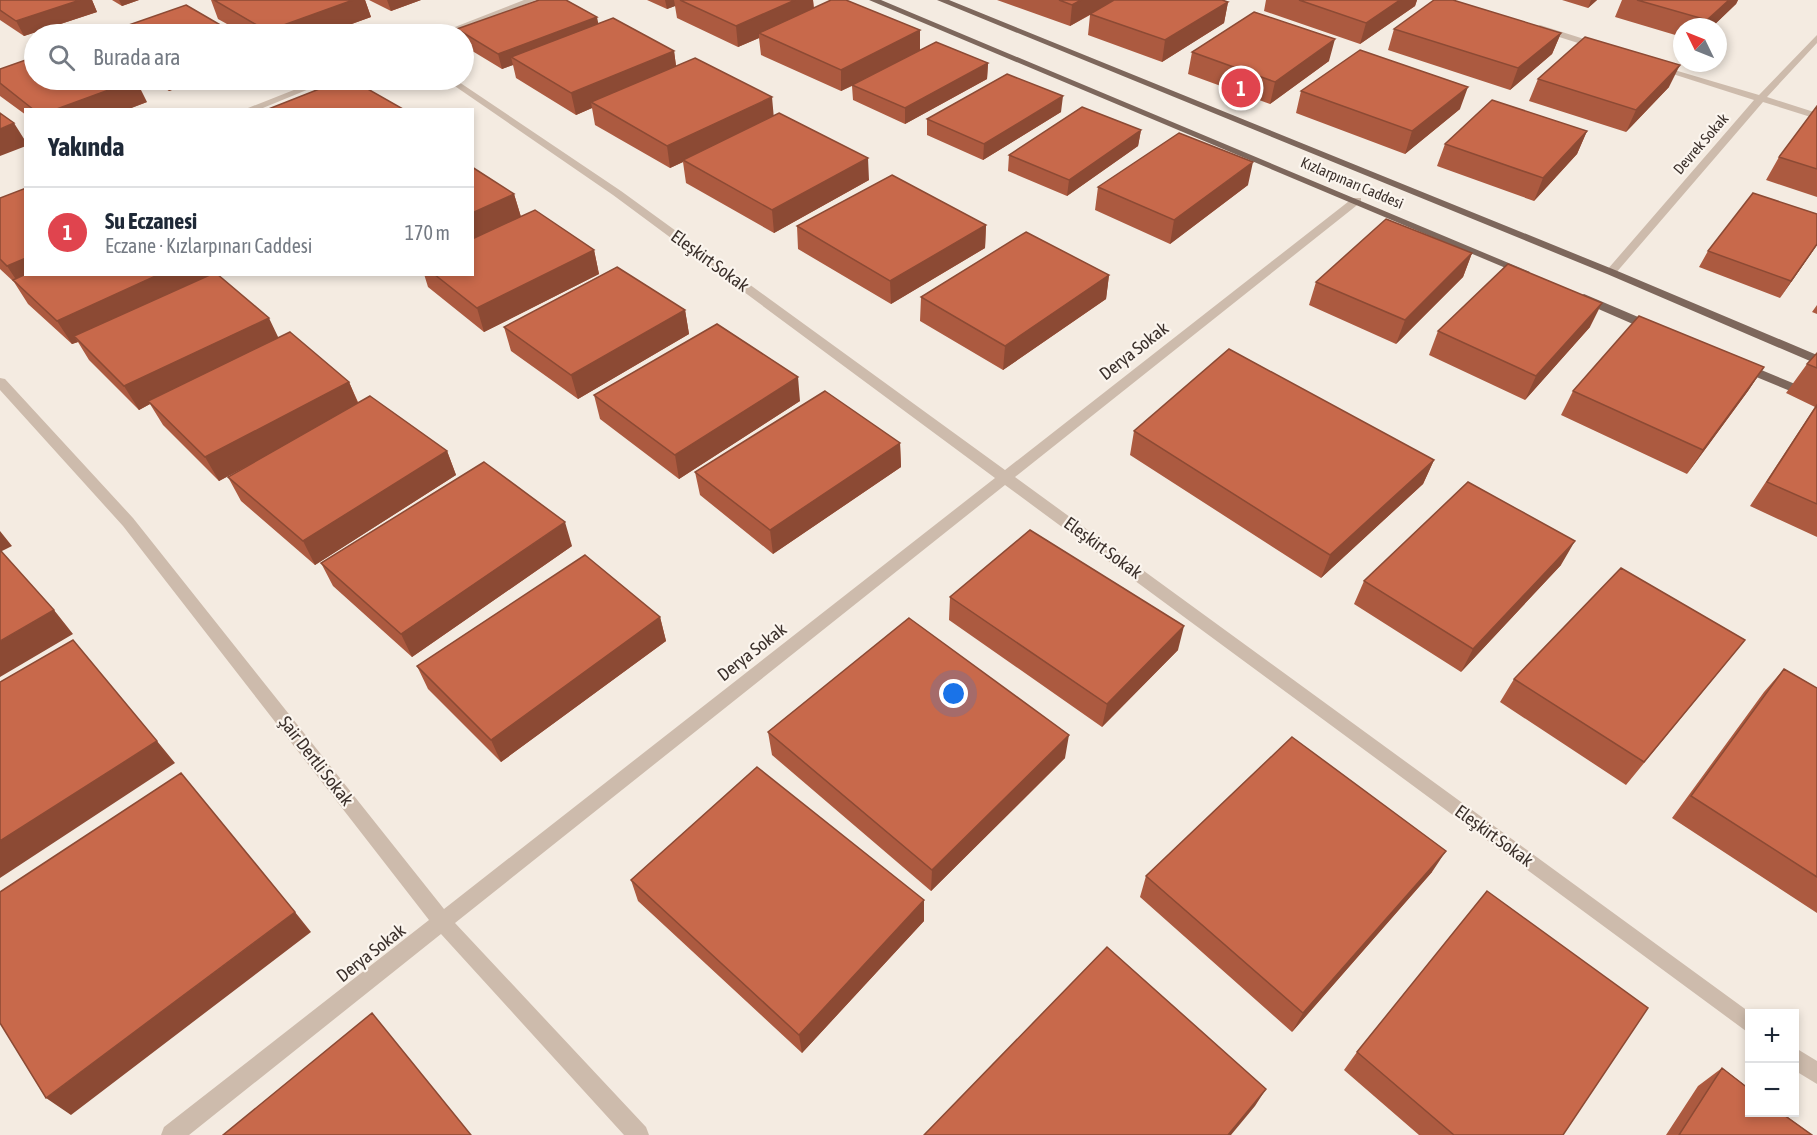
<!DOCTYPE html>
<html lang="tr">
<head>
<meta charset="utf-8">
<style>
	body { margin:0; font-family:"Asap Condensed",sans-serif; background:#f2f2f3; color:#1f2937 }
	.controls { position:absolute; right:18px; bottom:18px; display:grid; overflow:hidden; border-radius:0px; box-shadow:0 3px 9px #0003 }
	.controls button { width:54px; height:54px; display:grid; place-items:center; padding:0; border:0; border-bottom:2px solid #e0e1e3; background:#fff; color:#1f2937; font:30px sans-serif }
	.compass { position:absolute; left:1673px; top:18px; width:54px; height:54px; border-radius:50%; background:#fff; box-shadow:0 3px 9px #0003; rotate:313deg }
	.you { position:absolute; left:954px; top:694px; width:21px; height:21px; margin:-15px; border:4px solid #fff; border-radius:50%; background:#1a73e8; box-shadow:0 0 0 9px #1a73e833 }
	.badge { display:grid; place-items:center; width:39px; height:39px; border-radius:50%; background:#db2777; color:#fff; font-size:20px; font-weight:700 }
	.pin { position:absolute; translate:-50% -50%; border:3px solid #fff; box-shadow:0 2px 6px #0006 }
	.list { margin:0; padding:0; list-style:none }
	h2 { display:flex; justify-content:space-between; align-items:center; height:78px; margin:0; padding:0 24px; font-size:26px }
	h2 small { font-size:20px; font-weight:400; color:#747a83 }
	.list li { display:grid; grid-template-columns:39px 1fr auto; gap:18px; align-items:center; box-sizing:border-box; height:90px; padding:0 24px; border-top:2px solid #e0e1e3 }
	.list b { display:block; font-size:22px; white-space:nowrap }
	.list p { margin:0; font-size:20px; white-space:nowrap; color:#747a83 }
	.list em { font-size:20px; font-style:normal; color:#747a83 }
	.icon { flex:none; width:33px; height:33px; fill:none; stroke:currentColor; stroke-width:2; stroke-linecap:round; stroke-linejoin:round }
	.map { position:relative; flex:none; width:1817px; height:1135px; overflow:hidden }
	.search { position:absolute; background:#fff; box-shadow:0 3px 9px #0003; left:24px; top:24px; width:450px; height:66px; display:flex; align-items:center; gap:15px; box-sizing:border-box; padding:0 21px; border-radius:33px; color:#747a83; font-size:22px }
	.panel { position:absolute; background:#fff; box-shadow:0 3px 9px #0003; left:24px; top:108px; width:450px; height:168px; border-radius:0px }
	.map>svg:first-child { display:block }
</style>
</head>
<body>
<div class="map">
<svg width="1817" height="1135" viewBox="0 0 1817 1135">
	<rect width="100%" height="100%" fill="#f4ebe1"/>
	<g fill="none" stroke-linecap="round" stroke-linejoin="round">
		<path fill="#cdbbac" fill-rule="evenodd" d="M524 0H536L449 34H437Z
			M1540 25 1603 45 1605 47 1597 49 1537 30 1535 28Z
			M1817 35V43L1767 97 1817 113V119L1763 102 1615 274H1607V270L1754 100 1654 68V64L1759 95Z
			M319 80H331L258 110H243Z
			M446 80H456L621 191 1005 470 1353 198H1361V202L1015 477 1752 1014H1750V1034L1005 485 455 923 646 1127 649 1135H624L441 934 189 1135H161L164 1127 429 920 123 526 0 390V378L5 379 133 518 444 909 995 478 613 195Z
			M1794 1047 1817 1061V1084L1794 1070Z"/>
		<path fill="#7d675c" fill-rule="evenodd" d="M869 0H881L1530 272 1528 274H1520Z
			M937 0H949L1615 270 1817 355V364L1607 274Z
			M1584 294 1657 325 1659 328 1653 332 1649 331 1580 301 1578 298Z
			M1742 362 1817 393V402L1737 369V363Z"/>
	</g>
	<path fill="#ac5a40" d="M0 0H92L97 12 24 36 0 20Z
		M112 0H139L122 6Z
		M211 0H365L371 17 324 34H245L218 19Z
		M369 0H421L391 11Z
		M647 0H813L814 8 920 50 988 63 987 79 905 124 853 100 852 86 841 91 761 55 759 38 738 47 677 18 675 6 667 9Z
		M997 0H1222L1228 2 1224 23 1162 62 1088 35 1090 15 1070 26Z
		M1266 0H1417L1415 6 1360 44 1264 11Z
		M1562 0H1597L1588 8Z
		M1622 0H1738L1736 4 1712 27H1682V37L1615 17Z
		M598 23 674 51 676 66 774 116 869 180 774 233 686 183 683 162 670 168 595 125 592 108 576 115 516 78 513 65 502 69 464 46V34H458L457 29Z
		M1394 29 1561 33 1552 54 1510 90 1388 50Z
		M1192 52 1329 61 1270 104 1188 74Z
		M0 69 147 102 126 110H26V115L0 96Z
		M1538 79 1669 87 1626 132 1529 101Z
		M151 80H201L169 91Z
		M1301 91 1460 109 1405 154 1296 113Z
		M1817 106V197L1766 180 1779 157Z
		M1061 112 983 160 927 135V119Z
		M1141 130 1138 146 1067 196 1008 171 1009 155Z
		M1587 131 1577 154 1534 201 1437 166 1445 144Z
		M1248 185 1170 244 1095 210 1098 187Z
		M514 194 521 217 594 250 599 274 484 332 428 287 424 274H472Z
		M0 198 279 338 349 382 358 402 447 451 456 475 315 565 241 501 228 477 256 461 219 481 163 425 150 404 139 410 89 360 78 342 72 344 28 304 14 282 0 269Z
		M986 225 985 248 891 304 798 249 797 226Z
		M1817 245 1780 298 1699 267 1708 251Z
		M1472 253 1463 277 1396 344 1309 305 1316 282Z
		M1109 275 1106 299 1003 370 920 321 921 297Z
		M1817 305V314L1812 312Z
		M685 310 689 334 578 399 511 351 504 327Z
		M1590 327 1525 400 1429 355 1438 331Z
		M1817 353V537L1750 506 1815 407 1786 393 1807 364Z
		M1764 367 1748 391 1687 474 1561 415 1573 391Z
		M594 395 800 401 679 479 600 419Z
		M1134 431 1434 460 1423 484 1321 578 1130 455Z
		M900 443 901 467 773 554 700 495 695 472Z
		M572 546 412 657 333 586 321 563Z
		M1561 565 1461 672 1354 604 1364 581Z
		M950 597 1178 650 1102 727 949 620Z
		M660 617 666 641 501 762 428 689 417 666Z
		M1745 640 1626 785 1500 702 1514 679Z
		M1784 669 1817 688V913L1672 818 1764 692Z
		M768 732 1065 758 931 891 772 755Z
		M1432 872 1292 1032 1140 897 1146 876Z
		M631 880 924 900V921L802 1053 638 901Z
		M1357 1052 1563 1135H1419L1344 1070Z
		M1722 1068 1812 1135H1666L1698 1086Z"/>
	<path fill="#8c4a34" d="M80 0H92L97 12 24 36 16 21Z
		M119 0H139L122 6Z
		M353 0H365L371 17 324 34H269L267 31Z
		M387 0H421L391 11Z
		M665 0H674L675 6 667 9Z
		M795 0H813L814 14 759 33V38L738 47 736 26Z
		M1081 0H1115L1070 26 1072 5Z
		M1400 0H1417L1415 6 1360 44 1366 23Z
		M1591 0H1597L1588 8Z
		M1729 0H1738L1736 4 1712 27H1704L1707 20Z
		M1228 2 1224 23 1162 62 1165 40Z
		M597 17 600 32 511 57 513 65 502 69 498 54Z
		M920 30V51L841 91V70Z
		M1561 33 1552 54 1510 90 1518 68Z
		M1335 39 1329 61 1270 104 1275 82Z
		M674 51 677 73 591 102 592 108 576 115 571 93Z
		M988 63 987 79 905 124V108Z
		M1680 65 1669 87 1626 132 1636 110Z
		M136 80 147 102 126 110H54Z
		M164 80H201L169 91Z
		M1468 87 1460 109 1405 154 1412 131Z
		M1063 96 1061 112 983 160 984 144Z
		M772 97 774 119 683 160V162L670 168 667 146Z
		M14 123 26 142V146L0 156V129Z
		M1141 130 1138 146 1067 196 1069 180Z
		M1587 131 1577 154 1534 201 1543 178Z
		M868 158 869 180 774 233 772 210Z
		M1253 162 1248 185 1170 244 1174 220Z
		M514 194 521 217 472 240V213Z
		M986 225 985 248 891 304 890 281Z
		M1817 244V245L1780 298 1791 281Z
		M594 250 599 274 484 332 477 308Z
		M1472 253 1463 277 1396 344 1405 320Z
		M26 258V274L21 287 7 266Z
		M160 274H213L74 336 78 342 72 344 57 321Z
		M1109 275 1106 299 1003 370 1005 346Z
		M1602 303 1590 327 1525 400 1536 376Z
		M685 310 689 334 578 399 571 375Z
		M269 318 280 341 148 401 150 404 139 410 124 386Z
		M1764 367 1748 391 1687 474 1703 450Z
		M798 377 800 401 679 479 675 455Z
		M349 382 359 406 219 481 205 457Z
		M900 443 901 467 773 554 770 530Z
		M447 451 456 475 315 565 303 541Z
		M1434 460 1423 484 1321 578 1330 555Z
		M565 522 572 546 412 657 401 634Z
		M0 531 12 546 0 552Z
		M1575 541 1561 565 1461 672 1473 649Z
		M54 610 73 634 0 677V641Z
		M660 617 666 641 501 762 491 740Z
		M1184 626 1178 650 1102 727 1107 704Z
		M1069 735 1065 758 931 891 932 870Z
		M157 741 175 763 0 878V841Z
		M1446 851 1432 872 1292 1032 1303 1013Z
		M924 900V921L802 1053 799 1035Z
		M295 912 311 932 71 1115 46 1098Z
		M1266 1089 1255 1106 1231 1135H1228Z"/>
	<path fill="#c8694b" stroke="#8c4a34" stroke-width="1.5" d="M0 0H80L16 21 0 10Z
		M214 0H353L267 31Z
		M539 0H566L597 17 498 54 457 29Z
		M680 0H795L736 26Z
		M831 0H846L920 30 841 70 759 33Z
		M1059 0H1081L1072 5Z
		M1114 0H1222L1228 2 1165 40 1090 14Z
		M1299 0H1400L1366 23Z
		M1434 0H1453L1561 33 1518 68 1394 29Z
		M1637 0H1729L1707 20Z
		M186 5 236 34H103Z
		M1254 12 1335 39 1275 82 1192 52Z
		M613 18 674 51 571 93 511 57Z
		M1585 37 1680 65 1636 110 1538 79Z
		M936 42 988 63 905 108 852 85Z
		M1360 50 1468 87 1412 131 1301 91Z
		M34 57V80H136L54 110H34L0 83V69Z
		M695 58 772 97 667 146 591 102Z
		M1007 74 1063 96 984 144 927 119Z
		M342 80H352L403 109 266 110Z
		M1492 100 1587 131 1543 178 1445 144Z
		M1817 106V169L1779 157Z
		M1082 107 1141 130 1069 180 1009 155Z
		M0 113 14 123 0 129Z
		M779 113 868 158 772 210 683 160Z
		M1179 133 1253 162 1174 220 1098 187Z
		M472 167 514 194 472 213Z
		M892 175 986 225 890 281 797 226Z
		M26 188V258L7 266 0 259V198Z
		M1753 193 1817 214V244L1791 281 1708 251Z
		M535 210 594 250 477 308 434 274H472V239Z
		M1386 219 1472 253 1405 320 1316 282Z
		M1026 232 1109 275 1005 346 921 297Z
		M1508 264 1602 303 1536 376 1438 331Z
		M617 267 685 310 571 375 504 327Z
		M26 274H160L57 321 13 280Z
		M212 274H217L269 318 124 386 74 336Z
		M1639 316 1764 367 1703 450 1573 391Z
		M717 324 798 377 675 455 594 395Z
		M290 332 349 382 205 457 148 401Z
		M1229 349 1434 460 1330 555 1134 431Z
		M1817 353V368L1807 364Z
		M825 391 900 443 770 530 695 472Z
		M370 396 447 451 303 541 228 477Z
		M1817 405V504L1767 482Z
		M484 462 565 522 401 634 321 563Z
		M1468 482 1575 541 1473 649 1364 581Z
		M1030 530 1184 626 1107 704 950 597Z
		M1 551 54 610 0 641V552Z
		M585 555 660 617 491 740 417 666Z
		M1621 568 1745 640 1644 762 1514 679Z
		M909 618 1069 735 932 870 768 732Z
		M73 640 157 741 0 841V682Z
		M1784 669 1817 688V877L1691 796Z
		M1292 737 1446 851 1303 1013 1146 876Z
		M757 767 924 900 799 1035 631 880Z
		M181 773 295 912 46 1098 0 1023V892Z
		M1487 891 1648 1008 1563 1135H1454L1357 1052Z
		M1107 947 1266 1089 1228 1135H924Z
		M372 1013 471 1135H223Z
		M1722 1068 1749 1089V1113H1781L1812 1135H1679Z"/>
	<g text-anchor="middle" stroke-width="4.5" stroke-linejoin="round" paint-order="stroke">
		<g font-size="15" fill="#3b302b" stroke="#fbf5ee">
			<text transform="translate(1701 144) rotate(-49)" y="5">Devrek Sokak</text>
			<text transform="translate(1352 183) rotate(23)" y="5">Kızlarpınarı Caddesi</text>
		</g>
		<g font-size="18" fill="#3b302b" stroke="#fbf5ee">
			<text transform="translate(710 261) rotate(36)" y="6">Eleşkirt Sokak</text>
			<text transform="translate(1134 351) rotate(-38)" y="6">Derya Sokak</text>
			<text transform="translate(1103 548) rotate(36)" y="6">Eleşkirt Sokak</text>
			<text transform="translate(752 652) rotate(-38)" y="6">Derya Sokak</text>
			<text transform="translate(316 761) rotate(52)" y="6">Şair Dertli Sokak</text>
			<text transform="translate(1494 836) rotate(36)" y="6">Eleşkirt Sokak</text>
			<text transform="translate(371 953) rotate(-38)" y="6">Derya Sokak</text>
		</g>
	</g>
</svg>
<div class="controls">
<button>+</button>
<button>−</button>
</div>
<svg class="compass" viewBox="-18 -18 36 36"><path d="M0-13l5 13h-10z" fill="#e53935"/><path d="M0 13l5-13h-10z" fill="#747a83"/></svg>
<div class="you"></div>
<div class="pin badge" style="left:1241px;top:88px;background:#e0444e">1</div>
<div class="search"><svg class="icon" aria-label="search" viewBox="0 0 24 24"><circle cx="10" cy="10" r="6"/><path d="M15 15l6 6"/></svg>Burada ara</div>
<section class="panel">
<h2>Yakında<small></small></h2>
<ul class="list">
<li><span class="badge" style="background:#e0444e">1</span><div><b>Su Eczanesi</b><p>Eczane · Kızlarpınarı Caddesi</p></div><em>170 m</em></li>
</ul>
</section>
</div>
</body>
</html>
